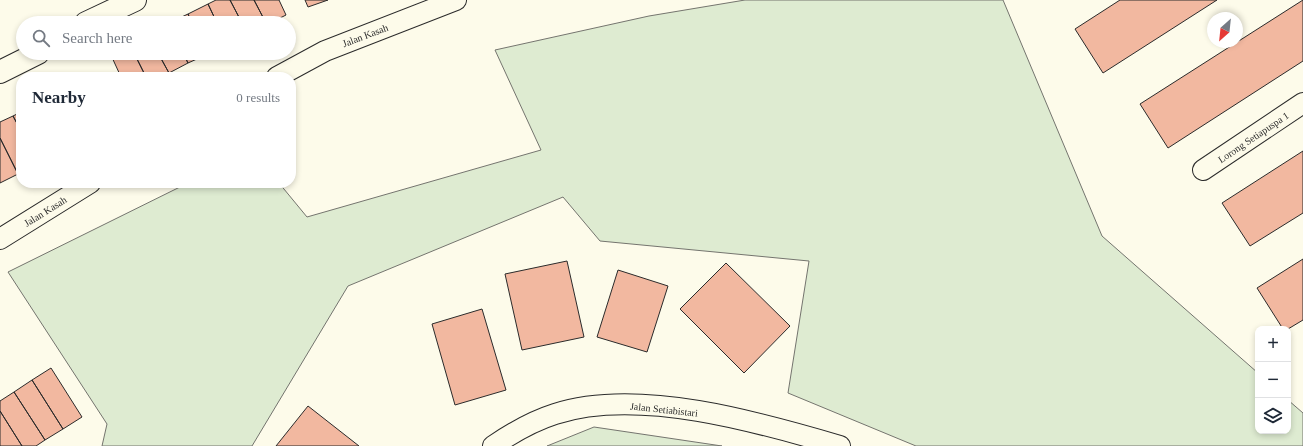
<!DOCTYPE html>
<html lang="en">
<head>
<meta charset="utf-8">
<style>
	body { margin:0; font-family:Georgia,serif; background:#f2f2f3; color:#1f2937 }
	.controls { position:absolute; right:12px; bottom:12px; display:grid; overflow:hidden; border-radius:8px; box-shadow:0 2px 6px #0003 }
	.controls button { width:36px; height:36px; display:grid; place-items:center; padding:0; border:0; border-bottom:1px solid #e0e1e3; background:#fff; color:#1f2937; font:20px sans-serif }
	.compass { position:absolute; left:1207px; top:12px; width:36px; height:36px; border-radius:50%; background:#fff; box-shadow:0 2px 6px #0003; rotate:207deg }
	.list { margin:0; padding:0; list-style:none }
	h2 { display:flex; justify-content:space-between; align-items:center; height:52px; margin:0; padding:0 16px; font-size:17px }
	h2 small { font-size:13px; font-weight:400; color:#747a83 }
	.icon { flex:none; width:22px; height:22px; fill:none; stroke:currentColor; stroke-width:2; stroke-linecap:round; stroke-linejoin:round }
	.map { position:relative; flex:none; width:1303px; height:446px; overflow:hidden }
	.search { position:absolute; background:#fff; box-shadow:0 2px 6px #0003; left:16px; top:16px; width:280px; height:44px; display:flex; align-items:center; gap:10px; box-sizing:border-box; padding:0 14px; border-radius:22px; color:#747a83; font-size:15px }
	.panel { position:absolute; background:#fff; box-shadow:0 2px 6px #0003; left:16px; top:72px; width:280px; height:116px; border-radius:16px }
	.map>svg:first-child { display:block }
</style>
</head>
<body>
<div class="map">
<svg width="1303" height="446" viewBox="0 0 1303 446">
	<rect width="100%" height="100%" fill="#fdfbea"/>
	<path fill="#deebd1" stroke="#74746e" d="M745 0H1003L1102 236 1258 373V431H1288V400L1303 413V446H916L788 393 809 261 600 241 563 197 348 286 252 446H102L107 424 8 272 188 183H279L307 217 541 150 495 50 649 16Z
		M594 427 722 446H547Z"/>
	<path fill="#f2b8a0" stroke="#2b2b2b" d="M216 0H230L242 23H217L208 4Z
		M230 0H254L266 23H242Z
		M254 0H279L286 15 270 23H266Z
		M305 0H328L308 7Z
		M1120 0H1217L1103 73 1075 29Z
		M1303 0V61L1168 148 1140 104Z
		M208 4 217 23H192L188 14Z
		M188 14 192 23H169Z
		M110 53H134L146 77H121Z
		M134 53H158L169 73 161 77H146Z
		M158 53H183L188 63 169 73Z
		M183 53H207L208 54 188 63Z
		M21 112V131L13 116Z
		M13 116 21 131V173L18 174 0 138V122Z
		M0 138 18 174 0 183Z
		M1303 151V213L1250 246 1222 203Z
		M1303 259V320L1288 329H1283L1257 288Z
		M567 261 584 337 522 350 505 274Z
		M726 263 790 326 744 373 680 309Z
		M618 270 668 286 647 352 597 337Z
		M482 309 506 390 455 405 432 324Z
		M51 368 82 417 63 429 32 380Z
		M32 380 63 429 45 440 14 392Z
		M14 392 45 440 36 446H22L0 411V401Z
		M308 406 359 446H276Z
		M0 411 22 446H0Z"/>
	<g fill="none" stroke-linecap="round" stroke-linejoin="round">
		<g stroke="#2b2b2b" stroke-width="22">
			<path id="minor" d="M277 77 325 51 456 0
				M1203 170 1303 103
				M0 239 90 183
				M493 446C512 433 533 421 555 414 637 387 759 422 840 446"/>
		</g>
		<g stroke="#2b2b2b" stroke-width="24">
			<path id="motorway" d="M86 23 135 0
				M0 72 38 53"/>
		</g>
		<use href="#minor" stroke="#fdfbea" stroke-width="20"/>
		<use href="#motorway" stroke="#fdfbea" stroke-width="22"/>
	</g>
	<g text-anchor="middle" stroke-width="3" stroke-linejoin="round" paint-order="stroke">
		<g font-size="10" fill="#2b2b2b" stroke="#fdfbea">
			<text transform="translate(365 35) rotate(-21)" y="4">Jalan Kasah</text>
			<text transform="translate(1253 137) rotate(-34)" y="4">Lorong Setiapuspa 1</text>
			<text transform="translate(45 211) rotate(-32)" y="4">Jalan Kasah</text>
			<text transform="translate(664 409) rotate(6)" y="4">Jalan Setiabistari</text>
		</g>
	</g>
</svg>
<div class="controls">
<button>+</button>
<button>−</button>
<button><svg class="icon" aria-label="layers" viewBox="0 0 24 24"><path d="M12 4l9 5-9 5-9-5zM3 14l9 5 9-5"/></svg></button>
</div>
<svg class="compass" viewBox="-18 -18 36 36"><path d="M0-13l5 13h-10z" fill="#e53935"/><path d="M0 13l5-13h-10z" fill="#747a83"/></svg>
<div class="search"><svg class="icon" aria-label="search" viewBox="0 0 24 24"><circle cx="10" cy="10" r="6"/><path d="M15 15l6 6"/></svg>Search here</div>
<section class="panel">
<h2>Nearby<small>0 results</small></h2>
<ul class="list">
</ul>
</section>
</div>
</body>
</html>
